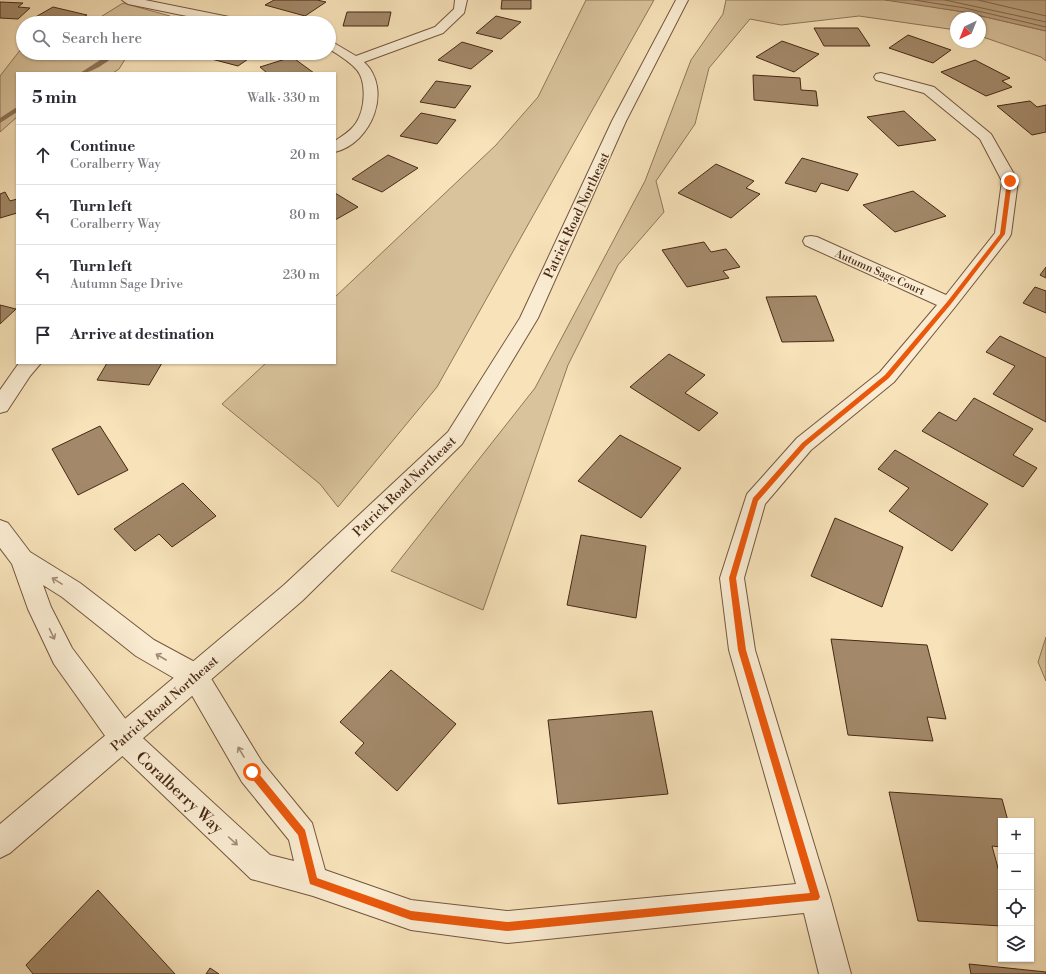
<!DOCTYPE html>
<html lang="en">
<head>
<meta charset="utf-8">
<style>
	body { margin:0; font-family:"Libre Bodoni",serif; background:#f7f7f7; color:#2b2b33 }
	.controls { position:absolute; right:12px; bottom:12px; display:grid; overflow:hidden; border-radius:0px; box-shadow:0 1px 3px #0004 }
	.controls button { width:36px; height:36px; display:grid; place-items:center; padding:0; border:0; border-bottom:1px solid #e1e1e2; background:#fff; color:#2b2b33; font:20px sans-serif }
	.compass { position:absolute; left:950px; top:12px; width:36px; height:36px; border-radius:50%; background:#fff; box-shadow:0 1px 3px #0004; rotate:223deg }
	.stop { position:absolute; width:12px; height:12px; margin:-9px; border:3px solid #ea580c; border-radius:50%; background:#fff }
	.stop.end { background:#ea580c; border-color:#fff; box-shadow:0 1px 4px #0008 }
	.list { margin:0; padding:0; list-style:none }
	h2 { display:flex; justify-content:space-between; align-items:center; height:52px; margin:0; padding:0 16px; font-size:17px }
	h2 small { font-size:13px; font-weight:400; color:#7c7c81 }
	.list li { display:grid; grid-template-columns:26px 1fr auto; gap:12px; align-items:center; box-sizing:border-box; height:60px; padding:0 16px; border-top:1px solid #e1e1e2 }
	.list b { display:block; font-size:15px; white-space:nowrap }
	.list p { margin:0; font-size:13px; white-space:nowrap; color:#7c7c81 }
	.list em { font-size:13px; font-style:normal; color:#7c7c81 }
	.icon { flex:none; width:22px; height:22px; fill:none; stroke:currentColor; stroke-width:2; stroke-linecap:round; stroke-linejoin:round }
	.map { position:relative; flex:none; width:1046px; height:974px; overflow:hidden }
	.search { position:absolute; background:#fff; box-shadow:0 1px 3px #0004; left:16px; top:16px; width:320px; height:44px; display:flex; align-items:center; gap:10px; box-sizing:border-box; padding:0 14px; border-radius:22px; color:#7c7c81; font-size:15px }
	.panel { position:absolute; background:#fff; box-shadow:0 1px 3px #0004; left:16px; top:72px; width:320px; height:292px; border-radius:0px }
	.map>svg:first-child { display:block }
</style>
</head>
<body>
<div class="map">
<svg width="1046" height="974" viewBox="0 0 1046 974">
	<rect width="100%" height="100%" fill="#f7e2b9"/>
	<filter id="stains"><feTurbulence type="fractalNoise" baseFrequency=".005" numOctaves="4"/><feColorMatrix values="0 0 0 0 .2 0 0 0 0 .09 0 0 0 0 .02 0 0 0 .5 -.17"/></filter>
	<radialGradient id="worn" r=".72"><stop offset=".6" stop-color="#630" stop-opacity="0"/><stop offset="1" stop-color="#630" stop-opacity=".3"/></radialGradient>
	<path fill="#d9c39d" stroke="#907659" d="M586 0H654L437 387 338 507 320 484 222 404 266 363H335V297L496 145 538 97Z
		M726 0H890L964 12 1046 31V61L1041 57 980 36V18H956V30L859 16 781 25 750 19 709 68 695 124 656 181 664 212 618 265 568 365 483 610 391 571 535 388 645 181 691 60 723 14Z
		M123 3 170 16 160 23H91Z
		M21 49H23V53H129L119 69 113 73H17V117L0 132V76Z
		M1046 637V681L1038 662Z"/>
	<path fill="#bca381" stroke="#8e7256" d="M885 0H1046V31L964 12Z"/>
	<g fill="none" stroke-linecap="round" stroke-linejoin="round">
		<path stroke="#82664b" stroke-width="1" d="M914 0 965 8 1046 27
			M945 0 1046 22
			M978 0 1046 16"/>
		<path fill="#8e7256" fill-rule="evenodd" d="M111 53H117C108 62 93 73 80 73Z
			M17 107V112L0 123V118Z"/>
	</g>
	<path fill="#a3896a" stroke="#482915" d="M274 0H317L326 2 305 16 265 5Z
		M502 0H531V9H501Z
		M0 2 23 3 18 7 30 8 18 19 0 18Z
		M53 7 87 15 72 23H25Z
		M347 12H391L388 26H343Z
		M496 16 521 22 501 39 476 33Z
		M814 28H858L870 46H824Z
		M908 35 951 50 933 63 889 48Z
		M782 41 819 54 794 72 756 57Z
		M462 42 493 51 471 69 438 60Z
		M204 53H257L238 66 200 56Z
		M292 57 314 73H267L260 67Z
		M975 60 1010 78 1002 81 1012 87 986 96 941 72Z
		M753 75 800 78 801 90 816 91 818 106 754 100Z
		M436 81 471 86 455 108 420 102Z
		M1030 101 1037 107 1046 105V132L1032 135 997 106Z
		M904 111 936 140 898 146 867 117Z
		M421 113 456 120 437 144 400 136Z
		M388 155 418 168 382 192 352 179Z
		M802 158 858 174 848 191 821 183 816 192 785 183Z
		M716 164 754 181 746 188 760 194 731 218 678 193Z
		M913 191 946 216 895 232 863 205Z
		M5 192 10 201 17 199V213L0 218V194Z
		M335 193 358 207 335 220Z
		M704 242 711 252 726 249 740 267 723 271 729 278 687 287 662 250Z
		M1046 267V278L1040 275Z
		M1035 287 1046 291V313L1023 303Z
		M816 296 834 341 782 342 766 297Z
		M0 305 16 309 0 324Z
		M1000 336 1046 358V422L993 394 1015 366 986 352Z
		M669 354 705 375 685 393 718 413 699 431 630 387Z
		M107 363H162L149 385 97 380Z
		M974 398 1033 429 1013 455 1037 468 1023 487 922 431 939 412 956 421Z
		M100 426 128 470 78 495 52 449Z
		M620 435 681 468 641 518 578 481Z
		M895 450 988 504 952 551 889 511 909 488 878 469Z
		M183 483 216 516 172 547 159 534 135 551 114 529Z
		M835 518 903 547 882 607 811 576Z
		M581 535 646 546 636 618 567 605Z
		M831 639 927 645 946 719 927 717 933 741 848 735Z
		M391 670 456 724 397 791 355 753 364 743 340 722Z
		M652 711 668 794 558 804 548 720Z
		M889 792 1002 799 1008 821H1001V847L992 846 1001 879V926L918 921Z
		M98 890 175 974H33L26 965Z
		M969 964 1046 972V974H971Z
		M210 968 219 974H206Z"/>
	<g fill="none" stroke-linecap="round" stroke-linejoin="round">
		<g stroke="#74573e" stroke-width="2">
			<path id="minor" d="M122 0H145L239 19 245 23H221L128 4Z
				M455 0H467L464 13 443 33 364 62C393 89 372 143 335 152V141C342 136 351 131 356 123 365 110 367 82 357 70 349 61 339 55 329 49V40L356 56 435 27 454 9Z
				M881 73 934 87 991 134 1018 181 1011 234 1009 238 955 307 894 382 811 450 765 504 744 578 755 650 830 897 851 974H819L804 913 507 943 411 930 313 896 251 879 113 747 54 664 28 609 12 564 0 548V520L8 523 30 552 80 583 154 640 204 667 262 762 312 823 325 870 411 900 507 911 796 884 729 650 720 578 747 494 797 438 880 372 937 305 805 245 803 241 805 237 811 236 817 237 946 295 995 233 1002 181 980 139 924 93 876 80 874 77 876 74ZM43 585 62 597 136 656 186 685 242 782 289 840 294 861 270 855 133 729 72 648 51 607Z
				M19 363H41L30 376 7 411 0 413V390Z"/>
		</g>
		<g stroke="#74573e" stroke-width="2">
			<path id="tertiary" d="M676 0H688L626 121 538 318 462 444 302 601 10 853 0 858V824L284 585 448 432 520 318 612 121Z"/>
		</g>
		<use href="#minor" fill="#faecd2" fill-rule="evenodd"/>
		<use href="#tertiary" fill="#faecd2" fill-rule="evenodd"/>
	</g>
	<defs><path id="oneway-shaft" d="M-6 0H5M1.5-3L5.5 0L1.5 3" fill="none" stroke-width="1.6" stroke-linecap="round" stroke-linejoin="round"/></defs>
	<g stroke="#a18a74">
		<use href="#oneway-shaft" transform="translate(57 581) rotate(-148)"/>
		<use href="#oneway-shaft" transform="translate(52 634) rotate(64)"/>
		<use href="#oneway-shaft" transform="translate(161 657) rotate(-150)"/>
		<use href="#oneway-shaft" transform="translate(241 752) rotate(-121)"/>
		<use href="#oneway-shaft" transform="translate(233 841) rotate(42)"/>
	</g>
	<path fill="#ea580c" d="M1010 180 1012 181 1005 234 951 304 889 378 806 446 758 501 736 578 746 650 820 897 818 900 507 931 411 920 310 884 298 835 249 775V769H255L305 830 317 878 411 911 507 922 810 893 738 650 729 578 753 498 802 443 885 375 947 302 1000 234 1007 181Z"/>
	<g text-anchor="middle" stroke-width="3" stroke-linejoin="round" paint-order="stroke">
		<g font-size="11" fill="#482915" stroke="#faecd2">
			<text transform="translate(880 272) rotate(24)" y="4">Autumn Sage Court</text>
		</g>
		<g font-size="13" fill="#482915" stroke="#faecd2">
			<text transform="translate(576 215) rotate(-65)" y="5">Patrick Road Northeast</text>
			<text transform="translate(404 486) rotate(-44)" y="5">Patrick Road Northeast</text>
			<text transform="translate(164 703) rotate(-41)" y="5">Patrick Road Northeast</text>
		</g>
		<g font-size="16" fill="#482915" stroke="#faecd2">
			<text transform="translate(180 792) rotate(43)" y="6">Coralberry Way</text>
		</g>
	</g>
	<rect width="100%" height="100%" filter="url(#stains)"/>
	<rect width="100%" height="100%" fill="url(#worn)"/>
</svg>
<div class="controls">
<button>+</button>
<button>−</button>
<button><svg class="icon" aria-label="locate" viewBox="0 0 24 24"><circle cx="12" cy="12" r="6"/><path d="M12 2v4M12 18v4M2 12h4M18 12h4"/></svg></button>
<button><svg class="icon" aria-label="layers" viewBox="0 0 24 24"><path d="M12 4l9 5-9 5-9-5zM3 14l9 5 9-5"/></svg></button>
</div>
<svg class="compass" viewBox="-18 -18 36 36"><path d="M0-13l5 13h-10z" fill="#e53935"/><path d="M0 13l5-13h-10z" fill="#7c7c81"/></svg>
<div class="stop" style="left:252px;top:772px"></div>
<div class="stop end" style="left:1010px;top:181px"></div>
<div class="search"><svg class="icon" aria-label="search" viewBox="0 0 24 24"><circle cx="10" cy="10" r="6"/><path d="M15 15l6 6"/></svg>Search here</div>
<section class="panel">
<h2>5 min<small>Walk · 330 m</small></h2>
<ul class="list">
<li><svg class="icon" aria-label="ahead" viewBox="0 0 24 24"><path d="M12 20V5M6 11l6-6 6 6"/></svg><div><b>Continue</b><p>Coralberry Way</p></div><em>20 m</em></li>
<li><svg class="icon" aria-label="left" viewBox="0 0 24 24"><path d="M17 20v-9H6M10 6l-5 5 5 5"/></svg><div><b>Turn left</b><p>Coralberry Way</p></div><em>80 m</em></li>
<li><svg class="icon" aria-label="left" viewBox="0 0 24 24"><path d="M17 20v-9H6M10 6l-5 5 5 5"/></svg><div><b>Turn left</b><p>Autumn Sage Drive</p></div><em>230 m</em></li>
<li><svg class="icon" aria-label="arrive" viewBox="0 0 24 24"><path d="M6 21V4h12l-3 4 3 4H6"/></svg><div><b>Arrive at destination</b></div></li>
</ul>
</section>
</div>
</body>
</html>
